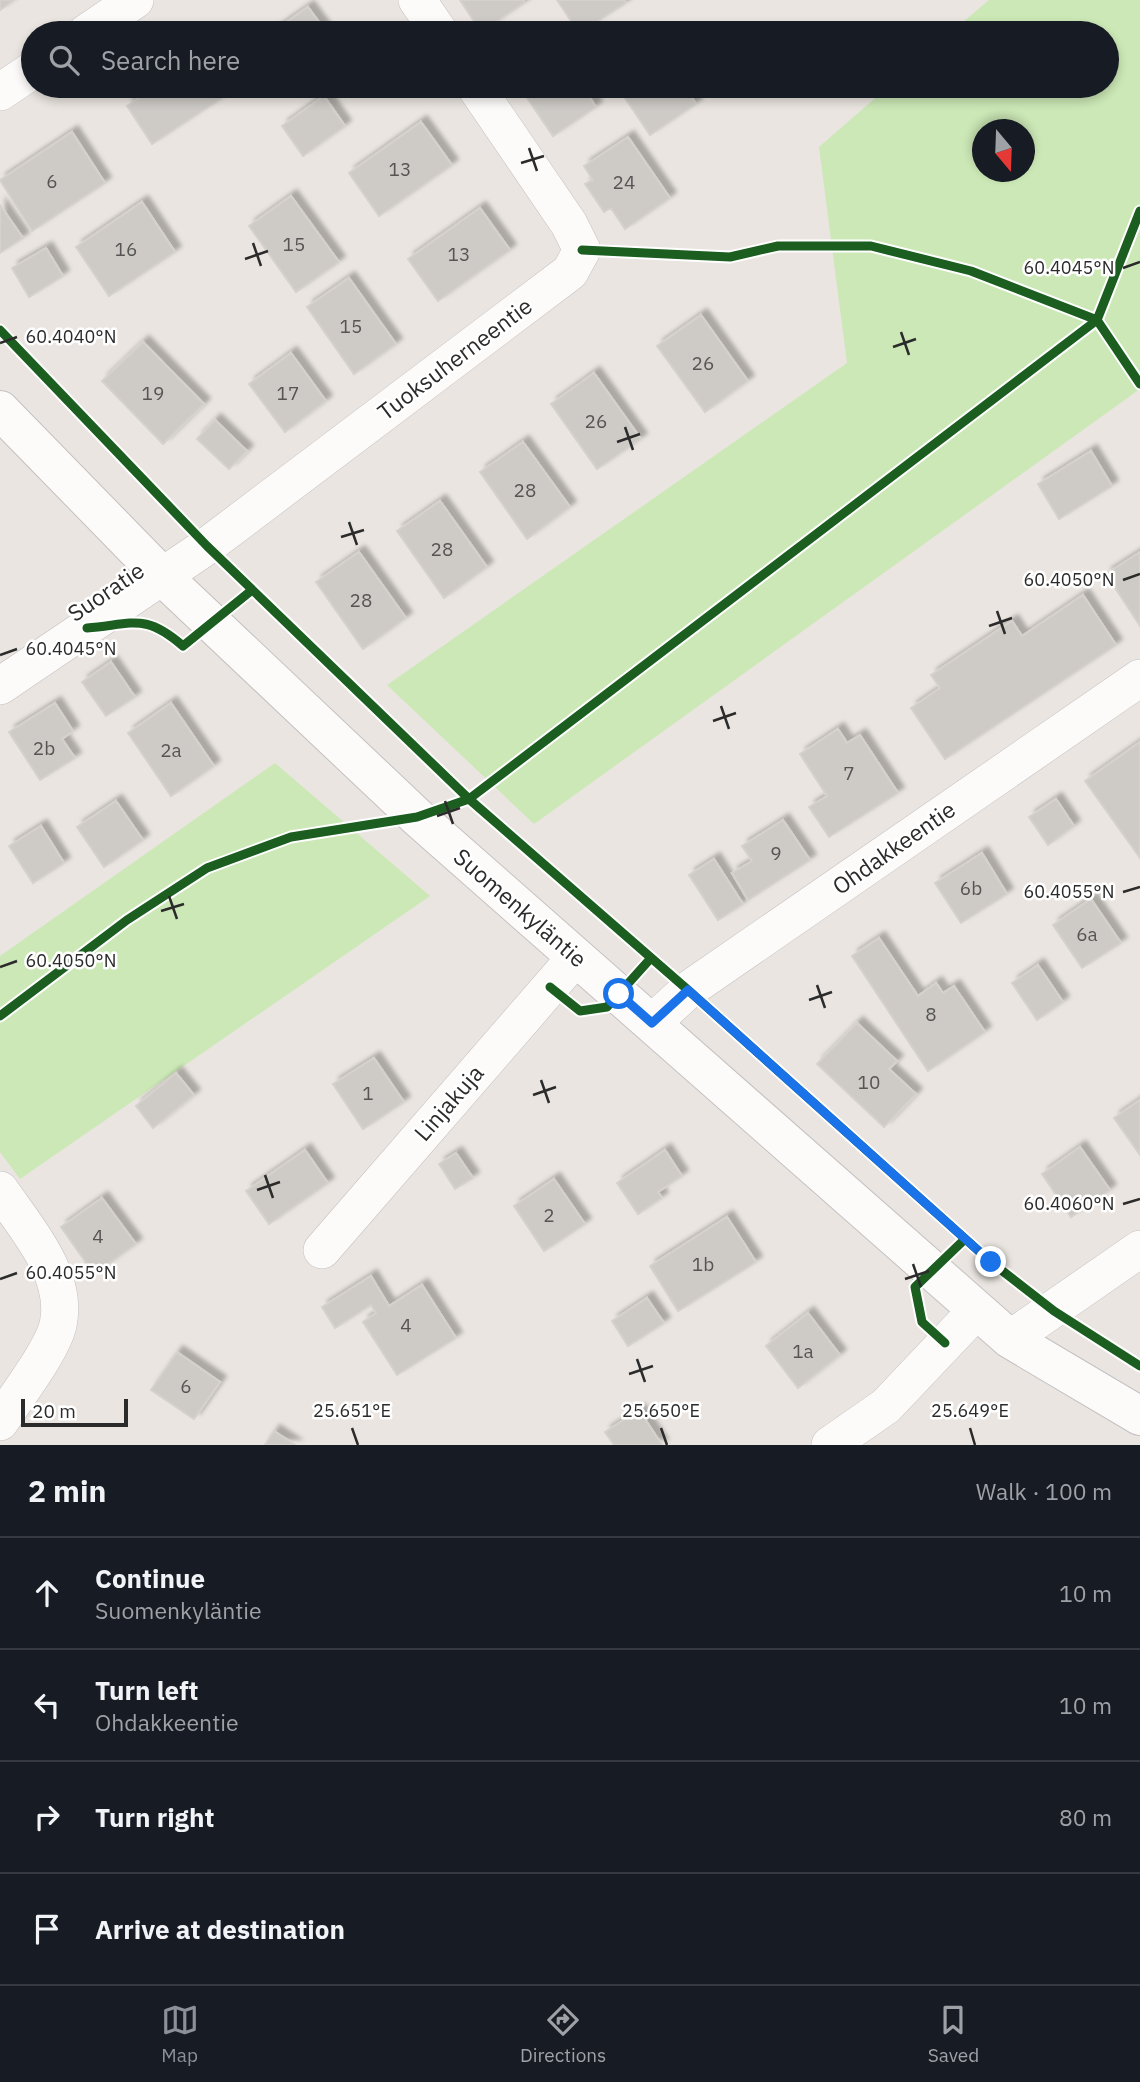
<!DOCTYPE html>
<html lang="en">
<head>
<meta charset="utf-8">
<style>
	body { margin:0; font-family:"IBM Plex Sans",sans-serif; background:#20242c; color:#f1f3f6 }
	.compass { position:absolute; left:972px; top:119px; width:63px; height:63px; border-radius:50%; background:#171b24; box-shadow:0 4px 10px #0003; rotate:161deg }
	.scale { position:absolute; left:21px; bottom:18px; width:107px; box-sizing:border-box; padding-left:7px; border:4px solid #2b2b2b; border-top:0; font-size:19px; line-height:24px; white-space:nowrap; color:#2b2b2b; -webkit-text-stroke:5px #fff; paint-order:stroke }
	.stop { position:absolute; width:21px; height:21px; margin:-16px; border:5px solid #1a73e8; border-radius:50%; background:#fff }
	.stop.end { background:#1a73e8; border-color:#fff; box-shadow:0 2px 7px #0008 }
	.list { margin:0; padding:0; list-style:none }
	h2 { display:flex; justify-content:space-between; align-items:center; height:91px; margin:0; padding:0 28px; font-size:30px }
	h2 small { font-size:23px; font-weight:400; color:#9ea1a6 }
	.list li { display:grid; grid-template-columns:46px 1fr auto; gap:21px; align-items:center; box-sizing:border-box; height:112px; padding:0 28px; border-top:2px solid #363941 }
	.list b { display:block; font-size:26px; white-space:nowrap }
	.list p { margin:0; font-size:23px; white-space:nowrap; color:#9ea1a6 }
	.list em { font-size:23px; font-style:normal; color:#9ea1a6 }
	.icon { flex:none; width:38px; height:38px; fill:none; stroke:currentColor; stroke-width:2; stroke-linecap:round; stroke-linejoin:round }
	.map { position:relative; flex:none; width:1140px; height:1445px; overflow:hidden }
	.search { position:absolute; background:#171b24; box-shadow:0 4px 10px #0003; left:21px; right:21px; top:21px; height:77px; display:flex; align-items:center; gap:18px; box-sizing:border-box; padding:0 24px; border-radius:38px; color:#9ea1a6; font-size:26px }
	.sheet { height:539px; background:#171b24 }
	nav { display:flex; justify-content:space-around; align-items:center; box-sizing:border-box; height:98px; border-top:2px solid #363941; background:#171b24; font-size:19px; color:#9ea1a6 }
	nav a { display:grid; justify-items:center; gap:4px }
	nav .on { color:#8c9099 }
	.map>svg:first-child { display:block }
</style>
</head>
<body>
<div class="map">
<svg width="1140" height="1445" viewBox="0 0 1140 1445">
	<defs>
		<filter id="shadow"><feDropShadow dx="6" dy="-6" stdDeviation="2" flood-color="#0004"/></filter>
	</defs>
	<rect width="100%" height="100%" fill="#eae5e0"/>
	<path fill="#cce8b6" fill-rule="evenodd" d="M989 0H1140V389L534 824 387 685 847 363 819 147 889 86H1107V33H950ZM982 130H1024V172H982Z
		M275 763 430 896 20 1179 0 1152V956Z"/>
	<path fill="#cecbc7" stroke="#d5d1cc" stroke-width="2" filter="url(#shadow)" d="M0 0H14L0 10Z
		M460 0H523L524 3 481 32Z
		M557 0H624L626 3 579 33Z
		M308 7 327 33H271Z
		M157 86H219L225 96 152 144 127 106Z
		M519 86H582L596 107 553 136Z
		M643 86H684L696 104 650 135 625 98Z
		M324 96 345 126 303 156 282 126Z
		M421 122 452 165 379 216 349 173Z
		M72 132 105 183 32 231 0 180Z
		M628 137 670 198 625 229 611 208 604 212 585 184 593 180 584 166Z
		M291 196 339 262 296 292 249 226Z
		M142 202 175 252 109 296 76 247Z
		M0 205 23 238 0 253Z
		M480 208 510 250 438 301 408 259Z
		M46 248 63 276 29 297 12 268Z
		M349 278 396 344 354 374 307 307Z
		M701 315 748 381 705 412 657 346Z
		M143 342 204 404 163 444 102 381Z
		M291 353 326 401 285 432 249 384Z
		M594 373 641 439 597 469 551 404Z
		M215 420 247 451 229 469 197 439Z
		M523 442 570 507 527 539 480 472Z
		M1091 451 1112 486 1059 519 1038 484Z
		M440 501 487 567 444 598 397 531Z
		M359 552 406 618 363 649 316 582Z
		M1140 552V626L1106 574Z
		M1083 595 1116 645 945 759 911 708 940 688 931 675 1012 621 1022 636Z
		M111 662 135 697 106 716 82 682Z
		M55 703 73 731 62 739 75 758 40 780 9 732Z
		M171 703 214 766 171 796 128 733Z
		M838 729 847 743 860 735 898 793 829 837 809 807 827 796 800 754Z
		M1140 742V858L1085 781Z
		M1056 799 1074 826 1048 845 1029 817Z
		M116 801 143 840 104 867 77 827Z
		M783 820 810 860 748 900 732 873 752 861 742 846Z
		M41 826 64 863 33 883 9 846Z
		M982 853 1007 894 961 923 935 883Z
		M714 859 743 904 718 920 689 875Z
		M1091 899 1121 943 1082 968 1053 925Z
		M879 938 918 996 936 983 943 993 954 986 985 1032 928 1071 852 956Z
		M1038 965 1063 1002 1037 1020 1012 983Z
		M857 1023 897 1061 889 1069 916 1094 884 1127 817 1064Z
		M374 1058 404 1102 363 1129 333 1084Z
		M176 1073 194 1095 153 1128 136 1106Z
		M1140 1100V1155L1114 1118Z
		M1080 1147 1110 1190 1071 1217 1042 1174Z
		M305 1150 328 1183 269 1224 246 1191Z
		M665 1150 682 1176 658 1192 662 1198 638 1214 617 1183Z
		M456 1153 473 1178 455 1189 439 1164Z
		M554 1179 585 1224 544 1251 514 1206Z
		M102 1198 136 1244 94 1274 61 1227Z
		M727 1217 756 1262 678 1311 650 1266Z
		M371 1276 389 1306 422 1285 456 1338 397 1375 363 1322 376 1313 371 1305 335 1328 322 1307Z
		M647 1298 664 1323 628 1346 612 1321Z
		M808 1313 840 1355 798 1388 766 1346Z
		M177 1352 220 1382 194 1419 151 1390Z
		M639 1410 662 1445H614L605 1432Z
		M274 1431 295 1445H265Z"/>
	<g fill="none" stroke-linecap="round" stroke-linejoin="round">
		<g stroke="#c3c1c2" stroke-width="38">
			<path id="street" d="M417 0 440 33
				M86 33 135 0
				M0 92 33 70
				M0 686 207 546 570 272 582 250 569 224 475 86
				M652 1023 688 990 1140 678
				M0 1190C26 1228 69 1275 58 1325 52 1351 15 1398 0 1422
				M322 1250 576 957
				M1010 1339 1140 1249
				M830 1445 886 1406 977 1310"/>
		</g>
		<g stroke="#c3c1c2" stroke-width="40">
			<path id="secondary" d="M0 410 163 577 417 817 1010 1339 1140 1416"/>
		</g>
		<use href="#street" stroke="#fcfbfa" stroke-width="37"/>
		<use href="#secondary" stroke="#fcfbfa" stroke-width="38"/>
		<g stroke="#fff" stroke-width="13">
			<path id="cycleway" d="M582 250 730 257 778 246H871L971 271 1097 320 1140 384
				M0 330 207 546 469 799 688 990 991 1262 1054 1311 1140 1366
				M87 628C134 624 145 613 183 646L252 590
				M550 987 580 1011 607 1007 651 958
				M0 1016 127 920 207 868 291 837 417 817 469 799 1097 320 1140 211
				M945 1343 922 1322 915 1287 965 1239"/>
		</g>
		<use href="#cycleway" stroke="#1b5e20" stroke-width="9"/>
	</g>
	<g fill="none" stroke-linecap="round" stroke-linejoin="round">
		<path stroke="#1a73e8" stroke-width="9" d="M619 994 652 1023 688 990 991 1262"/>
	</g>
	<path fill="none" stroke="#2b2b2b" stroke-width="2.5" d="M529 148 537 171M521 163 544 156M253 243 261 266M245 259 268 251M1123 268 1140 262M901 332 909 355M0 343 17 337M893 347 916 339M625 427 633 450M617 442 640 434M349 522 357 545M341 537 364 530M1123 580 1140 574M997 611 1005 634M989 626 1012 618M0 655 17 649M721 706 729 729M713 721 736 713M445 801 453 824M437 816 460 808M1123 892 1140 887M169 896 177 919M161 911 184 904M0 967 17 961M817 985 825 1008M809 1000 832 992M541 1080 549 1103M533 1095 556 1087M265 1175 273 1198M257 1190 280 1182M1123 1204 1140 1199M913 1264 921 1287M0 1279 17 1273M905 1279 929 1271M637 1359 645 1382M629 1374 653 1366M352 1428 358 1445M661 1428 667 1445M970 1428 975 1445"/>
	<g text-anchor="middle" stroke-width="5" stroke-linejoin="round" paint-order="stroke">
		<g font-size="19" fill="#565554">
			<text x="400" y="176">13</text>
			<text x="52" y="188">6</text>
			<text x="624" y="189">24</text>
			<text x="294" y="251">15</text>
			<text x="126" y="256">16</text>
			<text x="459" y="261">13</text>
			<text x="351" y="333">15</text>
			<text x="703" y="370">26</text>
			<text x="153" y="400">19</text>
			<text x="288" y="400">17</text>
			<text x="596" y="428">26</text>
			<text x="525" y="497">28</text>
			<text x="442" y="556">28</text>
			<text x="361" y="607">28</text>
			<text x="44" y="755">2b</text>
			<text x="171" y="757">2a</text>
			<text x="849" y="780">7</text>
			<text x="776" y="860">9</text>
			<text x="971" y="895">6b</text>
			<text x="1087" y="941">6a</text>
			<text x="931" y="1021">8</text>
			<text x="869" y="1089">10</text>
			<text x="368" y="1100">1</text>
			<text x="549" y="1222">2</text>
			<text x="98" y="1243">4</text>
			<text x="703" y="1271">1b</text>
			<text x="406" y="1332">4</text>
			<text x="803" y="1358">1a</text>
			<text x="186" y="1393">6</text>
		</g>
		<g font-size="23" fill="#2b2b2b" stroke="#fff">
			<text transform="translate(455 359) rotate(-37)" y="8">Tuoksuherneentie</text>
			<text transform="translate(106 592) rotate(-34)" y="8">Suoratie</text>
			<text transform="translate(894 848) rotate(-35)" y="8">Ohdakkeentie</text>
			<text transform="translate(520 908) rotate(41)" y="8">Suomenkyläntie</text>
			<text transform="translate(449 1103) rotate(-49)" y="8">Linjakuja</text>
		</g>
	</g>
	<g font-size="18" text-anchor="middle" fill="#2b2b2b" stroke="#fff" stroke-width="5" stroke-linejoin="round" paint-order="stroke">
		<text x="1069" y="274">60.4045°N</text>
		<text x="71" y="343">60.4040°N</text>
		<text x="1069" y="586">60.4050°N</text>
		<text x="71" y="655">60.4045°N</text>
		<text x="1069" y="898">60.4055°N</text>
		<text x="71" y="967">60.4050°N</text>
		<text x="1069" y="1210">60.4060°N</text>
		<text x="71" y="1279">60.4055°N</text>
		<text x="352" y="1417">25.651°E</text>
		<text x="661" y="1417">25.650°E</text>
		<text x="970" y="1417">25.649°E</text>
	</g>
</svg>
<svg class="compass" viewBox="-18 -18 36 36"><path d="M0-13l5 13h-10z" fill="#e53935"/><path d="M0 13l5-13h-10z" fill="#9ea1a6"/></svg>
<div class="scale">20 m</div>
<div class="stop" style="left:619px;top:994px"></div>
<div class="stop end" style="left:991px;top:1262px"></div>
<div class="search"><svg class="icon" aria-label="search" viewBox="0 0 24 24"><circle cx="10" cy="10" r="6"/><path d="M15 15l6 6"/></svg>Search here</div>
</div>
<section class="sheet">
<h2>2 min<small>Walk · 100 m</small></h2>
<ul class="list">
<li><svg class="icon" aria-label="ahead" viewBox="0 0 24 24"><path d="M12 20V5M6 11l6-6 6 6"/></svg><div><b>Continue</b><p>Suomenkyläntie</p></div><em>10 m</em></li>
<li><svg class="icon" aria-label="left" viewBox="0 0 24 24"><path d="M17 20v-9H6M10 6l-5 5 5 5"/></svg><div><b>Turn left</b><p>Ohdakkeentie</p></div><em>10 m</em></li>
<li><svg class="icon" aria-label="right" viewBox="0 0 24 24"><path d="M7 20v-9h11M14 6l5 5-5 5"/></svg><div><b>Turn right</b></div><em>80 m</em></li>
<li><svg class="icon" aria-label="arrive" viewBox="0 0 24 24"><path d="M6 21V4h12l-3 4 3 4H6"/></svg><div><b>Arrive at destination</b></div></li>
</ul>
</section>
<nav>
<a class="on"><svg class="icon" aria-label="map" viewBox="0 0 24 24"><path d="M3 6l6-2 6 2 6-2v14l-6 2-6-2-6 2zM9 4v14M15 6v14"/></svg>Map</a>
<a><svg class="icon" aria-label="directions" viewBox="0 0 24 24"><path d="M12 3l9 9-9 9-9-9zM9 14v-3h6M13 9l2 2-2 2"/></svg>Directions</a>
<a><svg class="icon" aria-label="saved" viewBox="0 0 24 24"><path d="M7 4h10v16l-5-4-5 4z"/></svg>Saved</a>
</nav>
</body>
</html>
